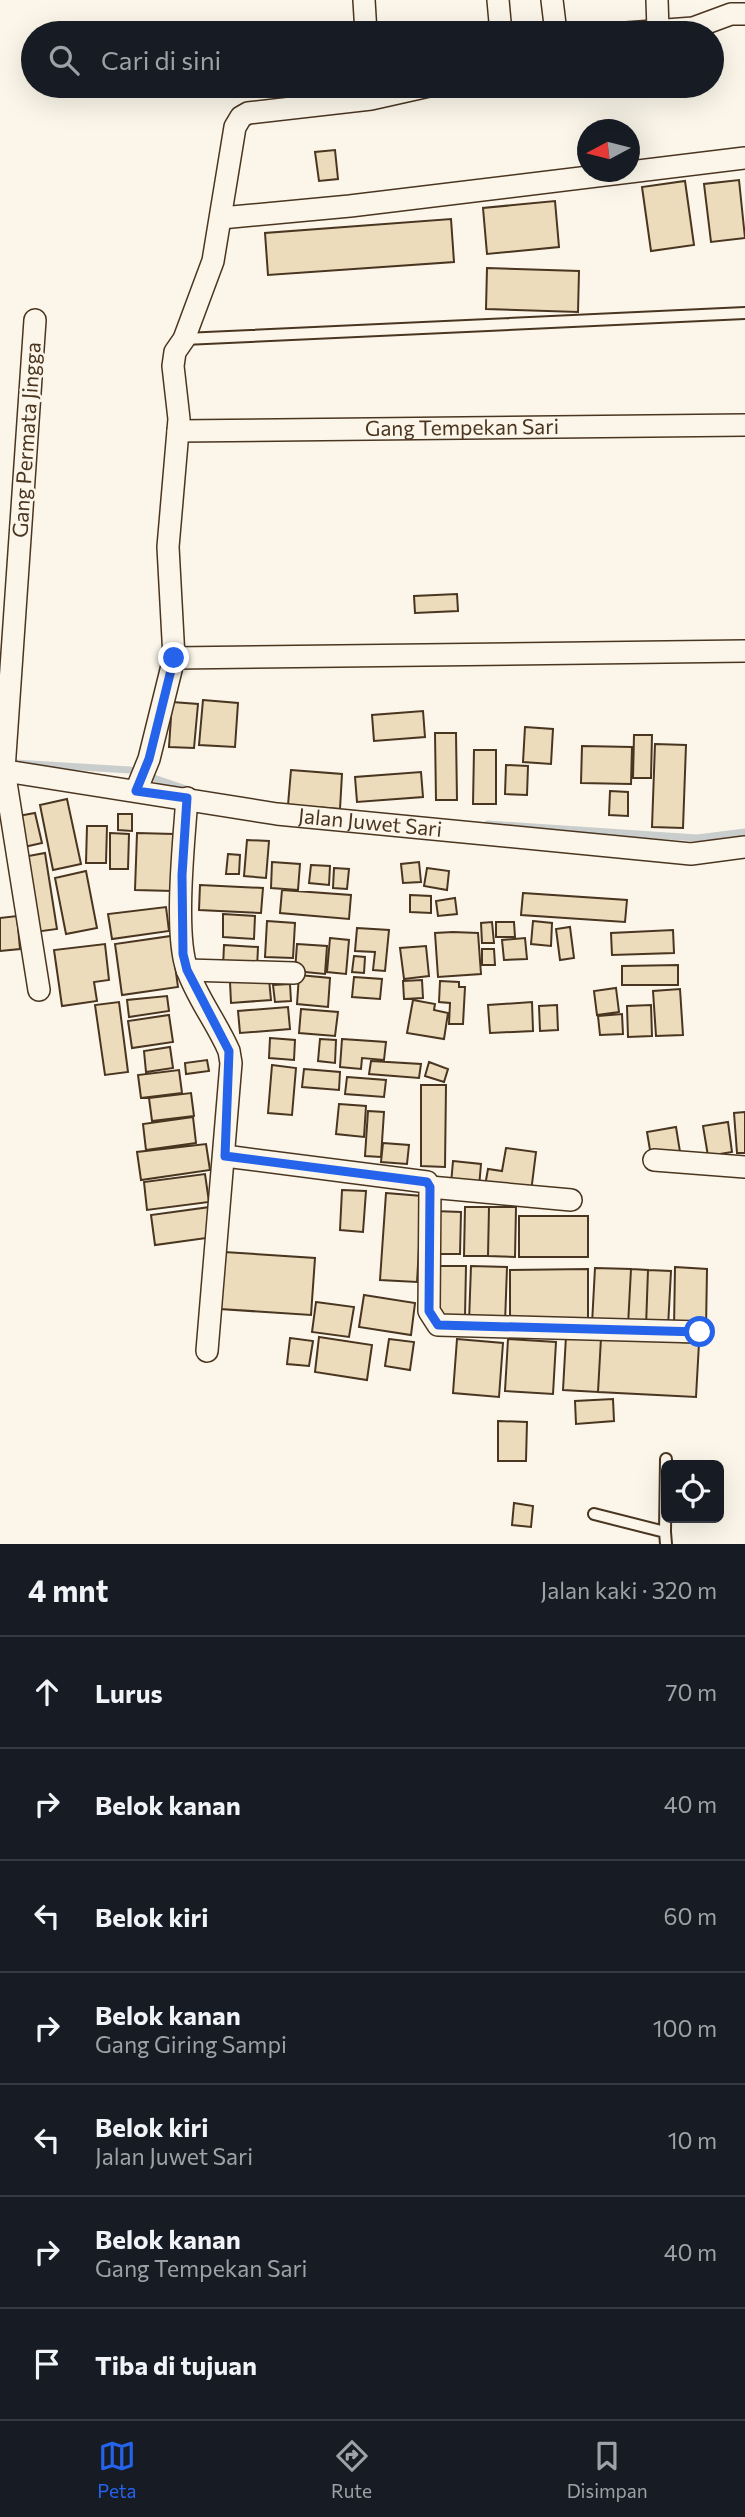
<!DOCTYPE html>
<html lang="id">
<head>
<meta charset="utf-8">
<style>
	body { margin:0; font-family:Commissioner,sans-serif; background:#242831; color:#f1f3f6 }
	.controls { position:absolute; right:21px; bottom:21px; display:grid; overflow:hidden; border-radius:10px; box-shadow:0 7px 28px #0002 }
	.controls button { width:63px; height:63px; display:grid; place-items:center; padding:0; border:0; border-bottom:2px solid #363941; background:#171b24; color:#f1f3f6; font:35px sans-serif }
	.compass { position:absolute; left:577px; top:119px; width:63px; height:63px; border-radius:50%; background:#171b24; box-shadow:0 7px 28px #0002; rotate:263deg }
	.stop { position:absolute; width:21px; height:21px; margin:-16px; border:5px solid #2563eb; border-radius:50%; background:#fff }
	.stop.end { background:#2563eb; border-color:#fff; box-shadow:0 2px 7px #0008 }
	.list { margin:0; padding:0; list-style:none }
	h2 { display:flex; justify-content:space-between; align-items:center; height:91px; margin:0; padding:0 28px; font-size:30px }
	h2 small { font-size:23px; font-weight:400; color:#9ea1a6 }
	.list li { display:grid; grid-template-columns:46px 1fr auto; gap:21px; align-items:center; box-sizing:border-box; height:112px; padding:0 28px; border-top:2px solid #363941 }
	.list b { display:block; font-size:26px; white-space:nowrap }
	.list p { margin:0; font-size:23px; white-space:nowrap; color:#9ea1a6 }
	.list em { font-size:23px; font-style:normal; color:#9ea1a6 }
	.icon { flex:none; width:38px; height:38px; fill:none; stroke:currentColor; stroke-width:2; stroke-linecap:round; stroke-linejoin:round }
	.map { position:relative; flex:none; width:745px; height:1544px; overflow:hidden }
	.search { position:absolute; background:#171b24; box-shadow:0 7px 28px #0002; left:21px; right:21px; top:21px; height:77px; display:flex; align-items:center; gap:18px; box-sizing:border-box; padding:0 24px; border-radius:38px; color:#9ea1a6; font-size:26px }
	.sheet { height:875px; background:#171b24 }
	nav { display:flex; justify-content:space-around; align-items:center; box-sizing:border-box; height:98px; border-top:2px solid #363941; background:#171b24; font-size:19px; color:#9ea1a6 }
	nav a { display:grid; justify-items:center; gap:4px }
	nav .on { color:#2563eb }
	.map>svg:first-child { display:block }
</style>
</head>
<body>
<div class="map">
<svg width="745" height="1544" viewBox="0 0 745 1544">
	<rect width="100%" height="100%" fill="#fbf6e9"/>
	<g fill="none" stroke-linecap="round" stroke-linejoin="round">
		<path stroke="#c9cecd" stroke-width="7" d="M15 763 130 770 192 791
			M488 824 697 838 745 832"/>
	</g>
	<path fill="#ecdcbc" stroke="#4a3520" stroke-width="2" d="M335 150 338 179 319 181 315 152Z
		M739 180 745 238 711 242 704 184Z
		M685 181 694 245 651 251 642 187Z
		M555 201 559 247 487 254 483 208Z
		M451 219 454 262 268 275 265 233Z
		M487 268 579 271 578 312 486 309Z
		M457 594 458 611 415 613 414 596Z
		M203 700 238 703 235 747 199 745Z
		M172 702 198 704 194 748 169 747Z
		M423 711 425 737 374 741 372 715Z
		M525 727 553 729 551 764 523 762Z
		M435 733H456L457 800H436Z
		M634 735H652L651 778H633Z
		M655 744 686 745 683 828 652 827Z
		M582 746 632 747 631 784 581 783Z
		M474 750H496V804H473Z
		M506 765 528 766 527 795 505 794Z
		M291 770 342 774 340 809 288 805Z
		M421 772 423 797 357 802 355 777Z
		M610 791 628 792V816L609 815Z
		M67 799 81 864 53 870 40 805Z
		M35 813 42 843 24 847 18 816Z
		M118 814H132V831L118 830Z
		M87 826H107L106 863H86Z
		M110 833 129 834 128 869H110Z
		M137 833 174 834 173 891 135 890Z
		M247 840 269 841 266 878 244 876Z
		M45 853 57 929 35 932 23 857Z
		M228 854 240 855 239 874H226Z
		M272 862 300 864 298 890 271 888Z
		M419 862 421 882 403 883 401 864Z
		M311 865 330 866 329 885 309 883Z
		M334 868 349 869 347 889 333 888Z
		M427 868 449 871 447 890 424 886Z
		M86 871 97 928 66 934 55 878Z
		M200 885 263 888 261 913 199 910Z
		M282 890 351 895 349 919 280 913Z
		M523 893 627 900 625 922 521 915Z
		M410 895 431 896V913L410 912Z
		M455 898 457 914 438 916 436 901Z
		M166 907 169 931 112 939 108 914Z
		M223 914 255 916 254 939 223 937Z
		M17 916 20 949 0 951V918Z
		M267 921 295 923 293 958 265 957Z
		M533 921 552 923 551 946 531 944Z
		M492 922 494 943H482L481 923Z
		M496 922H514L515 937H496Z
		M570 927 574 958 560 960 556 929Z
		M357 928 389 930 385 971 373 970 375 952 355 951Z
		M673 930 674 953 612 955 611 933Z
		M453 932 478 933 481 974 438 977 435 933Z
		M171 936 178 987 122 995 115 944Z
		M330 938 349 940 346 974 327 972Z
		M525 938 527 959 504 960 502 940Z
		M105 944 109 980 94 982 97 1001 62 1006 54 950Z
		M297 944 327 946 325 974 295 971Z
		M224 945 258 947 257 969 223 967Z
		M426 946 429 976 404 979 400 948Z
		M482 949H494L495 965H482Z
		M354 956 365 957 364 973 352 972Z
		M678 965V985H622V966Z
		M299 975 330 978 328 1007 297 1004Z
		M354 977 382 979 380 999 352 997Z
		M269 979 271 1000 231 1003 230 982Z
		M422 980 423 998 404 999 403 981Z
		M440 981 459 982V987H465L463 1024H449L450 1003 439 1002Z
		M290 984 291 1001 275 1002 273 985Z
		M616 988 619 1012 597 1015 594 991Z
		M680 989 683 1035 656 1036 653 991Z
		M167 996 169 1011 129 1017 127 1000Z
		M413 1000 435 1004 434 1010 448 1013 444 1039 407 1033Z
		M119 1002 128 1072 105 1075 95 1005Z
		M532 1002 533 1031 490 1033 488 1005Z
		M557 1005 558 1030 540 1031 539 1006Z
		M651 1005 652 1036 628 1037 627 1006Z
		M288 1007 290 1029 240 1033 238 1011Z
		M301 1009 338 1012 335 1036 299 1033Z
		M622 1014 623 1034 600 1035 598 1016Z
		M169 1015 173 1042 132 1048 128 1021Z
		M270 1038 295 1040 294 1060 269 1058Z
		M320 1039 336 1040 335 1063 318 1061Z
		M342 1039 386 1042 384 1060 362 1058 361 1069 340 1067Z
		M170 1047 173 1068 146 1072 144 1051Z
		M207 1060 209 1071 186 1074 185 1063Z
		M371 1061 421 1064 419 1078 369 1074Z
		M429 1062 448 1069 444 1082 425 1076Z
		M272 1065 296 1068 292 1115 268 1113Z
		M304 1069 340 1072 339 1090 302 1087Z
		M179 1070 182 1093 141 1098 138 1075Z
		M347 1077 386 1080 384 1097 345 1094Z
		M421 1085H446L445 1167 421 1166Z
		M191 1093 194 1116 152 1121 149 1098Z
		M339 1104 366 1106 364 1137 336 1134Z
		M368 1111 384 1112 381 1157 365 1156Z
		M745 1112V1153H737L734 1113Z
		M193 1117 196 1143 146 1150 143 1124Z
		M728 1122 732 1152 708 1156 703 1126Z
		M676 1127 680 1152 651 1156 647 1132Z
		M383 1143 409 1145 407 1164 381 1162Z
		M206 1144 210 1170 141 1180 137 1152Z
		M506 1148 536 1152 531 1192 485 1186 488 1169 502 1171Z
		M453 1161 481 1164 479 1187 451 1184Z
		M205 1174 209 1202 147 1210 144 1182Z
		M342 1190 366 1191 363 1232 340 1230Z
		M386 1193 422 1196 417 1282 380 1280Z
		M210 1207 214 1237 155 1245 151 1215Z
		M465 1207H489L488 1256H464Z
		M489 1207H516L515 1257 488 1256Z
		M434 1211 461 1212 460 1254H434Z
		M519 1216H588V1257H519Z
		M224 1252 315 1258 311 1315 220 1309Z
		M433 1266H466L465 1317 433 1316Z
		M471 1266 507 1267 505 1323 469 1322Z
		M675 1267 707 1269 706 1329 674 1328Z
		M595 1268 631 1269 628 1326 592 1324Z
		M588 1269V1325H510V1270Z
		M631 1269 648 1270 646 1327 628 1326Z
		M648 1270 671 1271 668 1327H646Z
		M364 1295 415 1303 411 1335 359 1327Z
		M316 1302 354 1307 349 1337 312 1332Z
		M566 1336 601 1338 598 1392 563 1390Z
		M319 1337 372 1345 367 1380 315 1372Z
		M290 1338 313 1341 309 1366 287 1364Z
		M601 1338 699 1343 696 1397 598 1392Z
		M389 1339 414 1342 410 1370 385 1366Z
		M457 1339 503 1343 499 1397 453 1393Z
		M508 1339 556 1342 553 1394 505 1391Z
		M613 1399 614 1421 576 1424 575 1401Z
		M498 1421 527 1422 526 1461H498Z
		M514 1503 533 1506 531 1527 512 1525Z"/>
	<g fill="none" stroke-linecap="round" stroke-linejoin="round">
		<g stroke="#4a3520" stroke-width="14">
			<path id="lane" d="M184 339 745 313
				M594 1514 665 1532 666 1544
				M665 1532 666 1459"/>
		</g>
		<g stroke="#4a3520" stroke-width="24">
			<g id="street">
				<path d="M364 0 366 33"/>
				<path d="M498 0 501 33"/>
				<path d="M552 0 556 33"/>
				<path d="M657 0 658 30"/>
				<path d="M626 33 693 28 731 14H745"/>
				<path d="M221 218 350 206 745 158"/>
				<path d="M35 320 4 770 39 990"/>
				<path id="s1" d="M178 431 745 425"/>
				<path d="M174 658 745 651"/>
				<path id="s2" d="M0 770 277 814 691 854 745 847"/>
				<path d="M136 791 149 759 174 658 168 547 179 419 173 366 175 352 184 339 213 261 235 127 241 117 248 113 371 99 429 86"/>
				<path d="M187 798C184 839 174 934 187 969 197 998 217 1023 229 1051L231 1063 207 1351"/>
				<path d="M187 970 294 973"/>
				<path d="M225 1156 427 1182 430 1187 429 1311 438 1325 700 1332"/>
				<path d="M654 1160 745 1167"/>
				<path d="M430 1187 571 1200"/>
			</g>
		</g>
		<use href="#lane" stroke="#fbf6e9" stroke-width="10"/>
		<use href="#street" stroke="#fbf6e9" stroke-width="21"/>
	</g>
	<g fill="none" stroke-linecap="round" stroke-linejoin="round">
		<path stroke="#2563eb" stroke-width="9" d="M174 658 149 759 136 791 187 798 182 875 183 954 187 970 229 1051 225 1156 427 1182 430 1187 429 1311 438 1325 700 1332"/>
	</g>
	<g text-anchor="middle" stroke-width="5" stroke-linejoin="round" paint-order="stroke">
		<g font-size="21" fill="#4a3520" stroke="#fbf6e9">
			<text dy="7" stroke="none"><textPath href="#s1" startOffset="284">Gang Tempekan Sari</textPath></text>
			<text transform="translate(27 440) rotate(-86)" y="7">Gang Permata Jingga</text>
			<text dy="7" stroke="none"><textPath href="#s2" startOffset="374">Jalan Juwet Sari</textPath></text>
		</g>
	</g>
</svg>
<div class="controls">
<button><svg class="icon" aria-label="locate" viewBox="0 0 24 24"><circle cx="12" cy="12" r="6"/><path d="M12 2v4M12 18v4M2 12h4M18 12h4"/></svg></button>
</div>
<svg class="compass" viewBox="-18 -18 36 36"><path d="M0-13l5 13h-10z" fill="#e53935"/><path d="M0 13l5-13h-10z" fill="#9ea1a6"/></svg>
<div class="stop" style="left:700px;top:1332px"></div>
<div class="stop end" style="left:174px;top:658px"></div>
<div class="search"><svg class="icon" aria-label="search" viewBox="0 0 24 24"><circle cx="10" cy="10" r="6"/><path d="M15 15l6 6"/></svg>Cari di sini</div>
</div>
<section class="sheet">
<h2>4 mnt<small>Jalan kaki · 320 m</small></h2>
<ul class="list">
<li><svg class="icon" aria-label="ahead" viewBox="0 0 24 24"><path d="M12 20V5M6 11l6-6 6 6"/></svg><div><b>Lurus</b></div><em>70 m</em></li>
<li><svg class="icon" aria-label="right" viewBox="0 0 24 24"><path d="M7 20v-9h11M14 6l5 5-5 5"/></svg><div><b>Belok kanan</b></div><em>40 m</em></li>
<li><svg class="icon" aria-label="left" viewBox="0 0 24 24"><path d="M17 20v-9H6M10 6l-5 5 5 5"/></svg><div><b>Belok kiri</b></div><em>60 m</em></li>
<li><svg class="icon" aria-label="right" viewBox="0 0 24 24"><path d="M7 20v-9h11M14 6l5 5-5 5"/></svg><div><b>Belok kanan</b><p>Gang Giring Sampi</p></div><em>100 m</em></li>
<li><svg class="icon" aria-label="left" viewBox="0 0 24 24"><path d="M17 20v-9H6M10 6l-5 5 5 5"/></svg><div><b>Belok kiri</b><p>Jalan Juwet Sari</p></div><em>10 m</em></li>
<li><svg class="icon" aria-label="right" viewBox="0 0 24 24"><path d="M7 20v-9h11M14 6l5 5-5 5"/></svg><div><b>Belok kanan</b><p>Gang Tempekan Sari</p></div><em>40 m</em></li>
<li><svg class="icon" aria-label="arrive" viewBox="0 0 24 24"><path d="M6 21V4h12l-3 4 3 4H6"/></svg><div><b>Tiba di tujuan</b></div></li>
</ul>
</section>
<nav>
<a class="on"><svg class="icon" aria-label="map" viewBox="0 0 24 24"><path d="M3 6l6-2 6 2 6-2v14l-6 2-6-2-6 2zM9 4v14M15 6v14"/></svg>Peta</a>
<a><svg class="icon" aria-label="directions" viewBox="0 0 24 24"><path d="M12 3l9 9-9 9-9-9zM9 14v-3h6M13 9l2 2-2 2"/></svg>Rute</a>
<a><svg class="icon" aria-label="saved" viewBox="0 0 24 24"><path d="M7 4h10v16l-5-4-5 4z"/></svg>Disimpan</a>
</nav>
</body>
</html>
